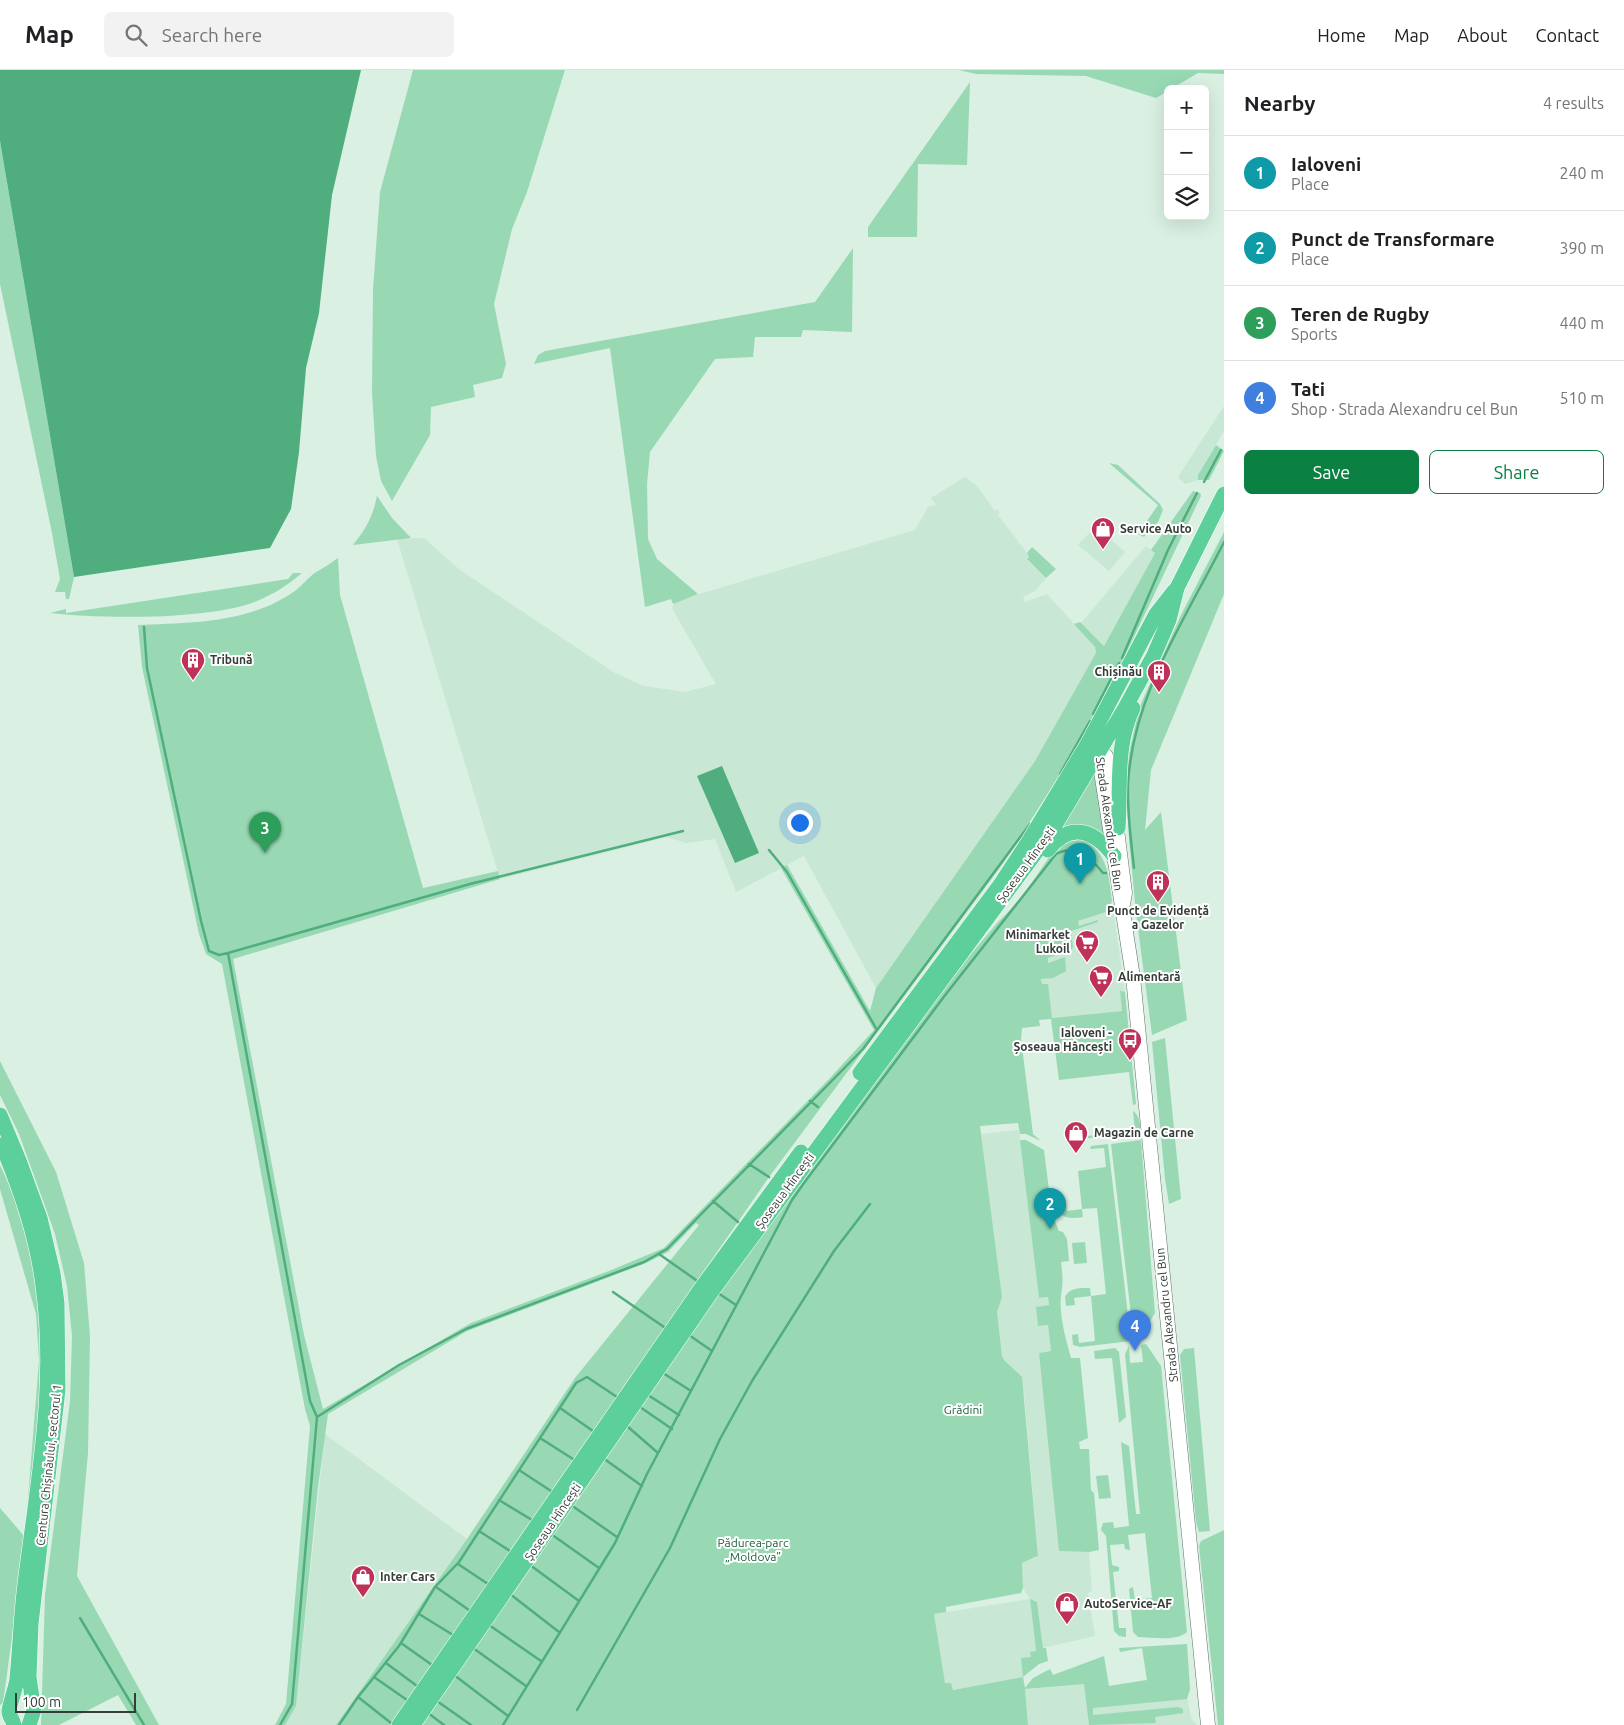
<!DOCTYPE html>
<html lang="en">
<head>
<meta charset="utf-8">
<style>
	body { margin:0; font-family:Ubuntu,sans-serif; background:#f2f2f2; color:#202124 }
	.controls { position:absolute; right:15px; top:15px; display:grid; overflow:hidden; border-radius:8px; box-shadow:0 5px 20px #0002 }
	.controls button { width:45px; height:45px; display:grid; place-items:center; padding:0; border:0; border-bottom:1px solid #e0e0e0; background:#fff; color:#202124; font:25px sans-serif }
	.scale { position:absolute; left:15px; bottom:12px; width:121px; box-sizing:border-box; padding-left:5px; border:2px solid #343d38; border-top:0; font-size:14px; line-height:18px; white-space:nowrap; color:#343d38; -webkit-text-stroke:4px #fff; paint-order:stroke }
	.you { position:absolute; left:799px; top:752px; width:18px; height:18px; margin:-12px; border:4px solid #fff; border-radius:50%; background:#1a73e8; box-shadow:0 0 0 8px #1a73e833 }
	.badge { display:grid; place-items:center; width:32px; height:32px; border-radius:50%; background:#0b8043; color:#fff; font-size:16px; font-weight:700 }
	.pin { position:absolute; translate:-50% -41px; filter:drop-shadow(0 1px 2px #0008) }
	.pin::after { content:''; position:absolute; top:26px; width:18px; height:15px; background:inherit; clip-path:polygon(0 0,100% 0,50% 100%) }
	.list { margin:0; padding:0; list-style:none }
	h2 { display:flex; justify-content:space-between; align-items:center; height:65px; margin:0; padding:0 20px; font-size:21px }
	h2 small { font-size:16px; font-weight:400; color:#757577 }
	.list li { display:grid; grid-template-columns:32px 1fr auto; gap:15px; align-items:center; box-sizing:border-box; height:75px; padding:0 20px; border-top:1px solid #e0e0e0 }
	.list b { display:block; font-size:19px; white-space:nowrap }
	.list p { margin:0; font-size:16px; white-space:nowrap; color:#757577 }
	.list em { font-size:16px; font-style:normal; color:#757577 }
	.actions { display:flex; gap:10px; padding:15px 20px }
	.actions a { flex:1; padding:11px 0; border:1px solid #0b8043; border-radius:8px; text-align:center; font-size:18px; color:#0b8043 }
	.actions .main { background:#0b8043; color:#fff }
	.icon { flex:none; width:28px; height:28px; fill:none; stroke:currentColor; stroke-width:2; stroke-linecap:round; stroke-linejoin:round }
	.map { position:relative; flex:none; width:1224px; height:1655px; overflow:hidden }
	header { display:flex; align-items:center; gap:30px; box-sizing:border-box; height:70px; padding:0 25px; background:#fff; border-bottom:1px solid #e0e0e0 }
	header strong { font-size:24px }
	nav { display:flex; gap:28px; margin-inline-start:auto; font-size:18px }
	.search { width:350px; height:45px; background:#f2f2f2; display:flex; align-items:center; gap:12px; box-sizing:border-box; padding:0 18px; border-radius:8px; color:#757577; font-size:19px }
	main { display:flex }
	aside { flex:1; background:#fff }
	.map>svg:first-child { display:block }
</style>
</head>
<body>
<header>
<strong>Map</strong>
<div class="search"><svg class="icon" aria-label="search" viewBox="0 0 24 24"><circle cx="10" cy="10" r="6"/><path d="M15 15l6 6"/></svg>Search here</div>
<nav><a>Home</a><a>Map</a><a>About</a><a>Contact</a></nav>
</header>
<main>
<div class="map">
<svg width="1224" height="1655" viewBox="0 0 1224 1655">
	<rect width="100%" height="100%" fill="#d9f0e2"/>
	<path fill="#c9e7d5" d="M1224 336V361L1198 405V410L1185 414 1178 407Z
		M965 407 977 416 995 441 997 439 1000 443 998 445 1030 487 1027 490 1046 508 1035 521 1023 527 1025 532 1047 524 1095 577 1096 583 1035 691 876 918 804 786 736 822 715 769 686 773 667 767 500 809 397 469 424 468 460 500 615 603 644 616 685 622 716 614 674 542 672 538 676 531 915 460 928 437 936 435 931 428Z
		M1096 456 1125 482 1109 501 1078 475Z
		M1146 476 1155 483 1104 576 1081 553Z
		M1112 831 1125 922H1120L1122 941 1051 948 1048 915H1042L1041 891 1071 861 1078 851 1105 842Z
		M1019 1060 1039 1228 1048 1227 1049 1235 1036 1237 1048 1255 1051 1281 1039 1283 1060 1481 1089 1482 1092 1521 1088 1523 1095 1566 1043 1578 1037 1532 1030 1530 1036 1582 1031 1587 1023 1608 952 1620 945 1614 934 1544 1030 1529 1023 1518 1022 1493 1036 1488 1038 1483 1024 1323 1002 1286 997 1247V1236L1002 1227 981 1064Z
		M325 1364 467 1469 336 1655H285L296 1636Z
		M1147 1610 1190 1619 1187 1627 1191 1648 1197 1655H1028L1025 1619 1084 1614 1109 1616Z"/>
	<path fill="#98d9b4" d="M413 0H565L527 122 512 159 494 234 506 294 502 308 473 315 475 327 431 337 430 365 392 431 381 411 376 386 372 323 373 220 380 122Z
		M959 0H1224V4L1198 3 1171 19H1168V21L1156 28 1086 6 976 4Z
		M970 12 967 95 918 94 917 167H868V157Z
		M0 71 74 507 69 529H66L65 522H55L60 509 52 463 0 214Z
		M853 178 852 262 803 260 801 267H755L753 287 715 289 650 382 647 414 648 469 657 489 698 524 673 534 671 529 645 537 610 278 534 294 538 285 545 281 815 232Z
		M1216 375 1224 381 1209 410H1198V405Z
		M1109 393 1118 395 1160 434 1163 440 1158 452 1144 467 1138 464 1158 435Z
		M1193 421 1200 423 1201 426 1123 590 1070 689 1004 792 769 1107 390 1655H336L467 1469 575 1308 699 1155 696 1153 668 1182 646 1193 467 1261 328 1344 318 1417 296 1636 285 1655H275L286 1634 310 1356 305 1339 222 894 206 884 199 864 142 597 138 555C191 553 250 553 295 521 303 515 310 505 318 501 325 497 331 493 338 488L340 525 423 818 498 801 500 809 233 889 304 1265 323 1339 471 1253 609 1201 664 1178 830 1008 874 960 781 798 787 795 870 941 876 918 1035 691 1096 583 1095 577 1074 554 1080 552 1104 576 1155 483 1151 480Z
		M377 426 392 448 411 468 353 475C366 459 373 446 377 426Z
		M1224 462V524L1151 700 1145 760 1161 742 1187 950 1152 965 1136 843 1129 769 1126 717 1128 688 1139 638 1181 545Z
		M1032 477 1056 499 1046 508 1027 489 1029 487 1027 483Z
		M293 503H302C288 515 274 524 257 531 209 550 101 549 50 543L66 539V543L288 509Z
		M1097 699 1109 773 1060 759Z
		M1083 770C1107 781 1109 806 1112 831L1106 842 1078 851 1079 856 1098 850V852L1071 861 1073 878 1048 888V893L1065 887 1066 901 1053 908 1041 909 1042 914H1048L1052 948 1122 941 1120 921 1125 922 1136 1034 1133 1035 1129 1002 1059 1010 1051 949 1039 950 1040 956 1022 958 1021 969 1033 1064 1041 1071 1026 1064H1020L1018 1053 980 1056 1002 1227 997 1242 1002 1286 1005 1291 1022 1307 1038 1486 1022 1493 1023 1518 1021 1523 946 1537V1542L934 1544 945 1613H951L953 1620 1023 1607 1021 1588 1031 1587 1030 1582 1036 1581 1030 1529 1037 1532 1043 1578H1046L1048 1591 1039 1594 1023 1607 1025 1618 1033 1608 1050 1599 1053 1605 1104 1586 1109 1616 1147 1610 1142 1578 1120 1582 1119 1578 1187 1574 1190 1619 1187 1629 1093 1638V1645L1178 1637 1183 1639V1643L1155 1647 1156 1653 1089 1655 1084 1614 1025 1619 1028 1655H420L744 1183 953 905 998 852 1020 830 1054 780 1067 771Z
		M1165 968 1181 1129 1169 1134 1165 1109 1152 972Z
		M0 991 56 1102 84 1193 90 1266 88 1383 77 1506 159 1655H136L118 1625 59 1655H41L45 1525 70 1331 72 1266 67 1216 55 1164 19 1064 0 1025Z
		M1133 1041C1139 1045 1142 1056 1139 1062L1067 1071V1068L1135 1061Z
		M1020 1070H1026L1044 1080 1052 1144 1059 1161 1063 1162 1067 1169 1069 1191 1061 1192C1063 1207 1063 1211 1061 1226 1059 1246 1066 1270 1071 1288H1080L1088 1368 1079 1372 1080 1379H1089L1091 1420 1094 1423 1099 1480 1089 1482 1059 1481 1039 1283 1051 1281 1048 1255 1038 1256 1036 1237 1049 1235 1048 1227 1039 1228Z
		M1141 1070 1155 1243 1150 1251 1147 1268 1134 1270 1111 1074Z
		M1108 1074 1131 1271 1080 1277 1073 1275 1072 1265 1078 1264 1079 1273 1095 1271 1091 1226 1074 1228 1075 1235 1066 1236 1065 1227C1070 1217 1080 1218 1090 1218L1091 1226 1106 1224 1097 1138 1082 1139 1083 1147C1071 1149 1058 1149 1055 1134L1066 1133 1067 1141 1082 1139 1078 1101 1106 1097 1104 1078 1090 1079 1091 1076Z
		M0 1095C54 1208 43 1320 28 1441 20 1505 12 1569 3 1633L0 1635V1438L25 1467 39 1290 36 1244 0 1119Z
		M1085 1172 1087 1193 1074 1194 1072 1173Z
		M1146 1274 1161 1296 1187 1562C1176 1572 1152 1567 1138 1567L1133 1562 1129 1519 1133 1517 1135 1530 1152 1528 1145 1463 1128 1465 1130 1480 1125 1479 1124 1474 1110 1475 1112 1495 1119 1497V1501L1113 1502 1119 1558H1126V1567L1119 1566 1114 1561 1106 1466 1101 1460 1103 1453 1113 1452 1114 1458 1129 1456 1121 1372 1129 1376 1136 1444H1140L1125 1284 1129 1276 1130 1293 1143 1292 1141 1275Z
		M1115 1278 1119 1282 1126 1347 1119 1353 1112 1288 1095 1289 1094 1281Z
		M1194 1278 1210 1461 1199 1462 1196 1452 1180 1285 1184 1279Z
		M1108 1405 1111 1428 1099 1429 1096 1406Z
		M1224 1460V1655H1218L1199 1476 1201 1471Z"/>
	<path fill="#50ae7e" d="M0 0H361L332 125 319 243 306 298 299 382 291 439 270 478 74 507 0 71Z
		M722 696 759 783 735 793 697 706Z"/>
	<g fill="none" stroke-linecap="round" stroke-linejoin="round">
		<path stroke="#50ae7e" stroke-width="2.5" d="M1204 412 1221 380
			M144 557 147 598 201 851 209 881 219 885 228 883
			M1122 588 1168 480 1197 423
			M1093 644 1119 593
			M1060 704 1090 651
			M769 780 787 802 877 960
			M1134 798C1131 770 1127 742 1128 714 1133 624 1185 550 1224 472
			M810 1031 818 1037
			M749 1094 769 1107
			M713 1131 738 1152
			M659 1184 696 1210
			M613 1222 664 1257
			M718 1223 736 1235
			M689 1265 712 1281
			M663 1303 691 1321
			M648 1325 679 1345
			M640 1337 672 1359
			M560 1338 593 1361
			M317 1347 399 1295 466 1259 644 1192 667 1179 863 979 1030 754
			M627 1356 658 1383
			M540 1368 573 1389
			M603 1388 642 1416
			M519 1400 551 1421
			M499 1430 532 1450
			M571 1435 617 1467
			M479 1461 510 1481
			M551 1464 599 1498
			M458 1494 488 1514
			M530 1495 579 1531
			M436 1517 469 1540
			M510 1524 559 1562
			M419 1544 453 1565
			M80 1548 144 1655
			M489 1555 541 1591
			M401 1573 432 1595
			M473 1578 526 1616
			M386 1593 417 1616
			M454 1605 508 1646
			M374 1607 407 1630
			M358 1627 391 1653
			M437 1631 471 1655
			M577 1640 670 1478 720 1369 752 1311 834 1181 870 1134
			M428 1643 444 1655
			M280 1655 292 1634 317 1347 310 1331 228 883 470 814 683 761
			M339 1655 358 1627 399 1576 435 1517 459 1492 576 1313 587 1307 617 1327
			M503 1655 615 1473 647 1404 792 1130 804 1113 946 924 1056 784C1076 773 1091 788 1103 803H1106"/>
		<g stroke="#607468" stroke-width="15">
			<path id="secondary" d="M1123 834 1125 823 1109 697 1106 686 1098 682 1133 907 1208 1655"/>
		</g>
		<g stroke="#fff" stroke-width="16">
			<path id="trunk" d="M1118 758C1121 717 1115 676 1133 638
				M1048 780C1070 751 1094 760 1114 786
				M860 1003 1000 815 1030 769 1088 673 1156 544 1174 521
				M0 1045 20 1093 40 1148 53 1203 57 1233 58 1320 31 1554 29 1607 34 1640 29 1655
				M2 1075C21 1121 37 1167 43 1216 57 1316 37 1415 25 1514 21 1546 20 1577 17 1609 16 1617 9 1637 9 1641 9 1647 13 1649 14 1655
				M399 1655 702 1217 801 1082
				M413 1655 712 1221 1051 762 1125 638 1154 585 1169 550 1177 518 1224 424"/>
		</g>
		<use href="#secondary" stroke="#fff" stroke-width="14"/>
		<use href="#trunk" stroke="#5ccf9b" stroke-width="15"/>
	</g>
	<defs>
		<g id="shop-pin" transform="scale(1.25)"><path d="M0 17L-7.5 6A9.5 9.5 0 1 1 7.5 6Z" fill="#c0315a" stroke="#fff"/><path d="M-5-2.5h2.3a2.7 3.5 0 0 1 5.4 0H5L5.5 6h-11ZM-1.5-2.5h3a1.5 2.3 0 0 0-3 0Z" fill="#fff"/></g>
		<g id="building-pin" transform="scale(1.25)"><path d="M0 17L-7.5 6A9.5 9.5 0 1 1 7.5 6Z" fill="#c0315a" stroke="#fff"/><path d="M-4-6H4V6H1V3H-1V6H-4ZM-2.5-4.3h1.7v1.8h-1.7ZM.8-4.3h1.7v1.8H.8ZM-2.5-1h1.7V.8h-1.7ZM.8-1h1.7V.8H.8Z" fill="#fff"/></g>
		<g id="supermarket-pin" transform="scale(1.25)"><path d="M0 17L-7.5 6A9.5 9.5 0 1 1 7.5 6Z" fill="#c0315a" stroke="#fff"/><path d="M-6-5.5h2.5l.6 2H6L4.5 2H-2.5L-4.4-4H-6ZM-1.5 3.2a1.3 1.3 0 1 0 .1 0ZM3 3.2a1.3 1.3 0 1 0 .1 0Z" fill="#fff"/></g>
		<g id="bus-pin" transform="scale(1.25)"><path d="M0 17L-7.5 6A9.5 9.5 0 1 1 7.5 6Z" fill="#c0315a" stroke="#fff"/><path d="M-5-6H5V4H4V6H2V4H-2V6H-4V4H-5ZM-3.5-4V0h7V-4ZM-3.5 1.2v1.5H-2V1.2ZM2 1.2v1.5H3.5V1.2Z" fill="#fff"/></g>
	</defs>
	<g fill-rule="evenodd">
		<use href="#shop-pin" x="1103" y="459"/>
		<use href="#building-pin" x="193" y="590"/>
		<use href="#building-pin" x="1159" y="602"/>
		<use href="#building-pin" x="1158" y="812"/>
		<use href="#supermarket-pin" x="1087" y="872"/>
		<use href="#supermarket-pin" x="1101" y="907"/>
		<use href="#bus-pin" x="1130" y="970"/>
		<use href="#shop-pin" x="1076" y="1063"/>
		<use href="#shop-pin" x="363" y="1507"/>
		<use href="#shop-pin" x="1067" y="1534"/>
	</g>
	<g text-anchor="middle" stroke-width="4" stroke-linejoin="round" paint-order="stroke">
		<g font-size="12" font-weight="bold" fill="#343d38" stroke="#fff" text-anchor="start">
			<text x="1120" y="463">Service Auto</text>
			<text x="210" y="594">Tribună</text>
			<text x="1142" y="606" text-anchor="end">Chișinău</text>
			<text x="1158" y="845" text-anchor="middle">Punct de Evidență<tspan x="1158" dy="14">a Gazelor</tspan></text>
			<text x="1070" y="869" text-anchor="end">Minimarket<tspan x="1070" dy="14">Lukoil</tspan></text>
			<text x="1118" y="911">Alimentară</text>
			<text x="1112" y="967" text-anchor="end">Ialoveni -<tspan x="1112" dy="14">Șoseaua Hâncești</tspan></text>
			<text x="1094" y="1067">Magazin de Carne</text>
			<text x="380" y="1511">Inter Cars</text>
			<text x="1084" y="1538">AutoService-AF</text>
		</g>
		<g font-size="12" fill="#343d38" stroke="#fff">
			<text transform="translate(1109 754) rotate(82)" y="4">Strada Alexandru cel Bun</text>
			<text transform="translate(1026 795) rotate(-54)" y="4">Șoseaua Hîncești</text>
			<text transform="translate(785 1121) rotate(-54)" y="4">Șoseaua Hîncești</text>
			<text transform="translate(1167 1245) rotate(-96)" y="4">Strada Alexandru cel Bun</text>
			<text transform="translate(49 1395) rotate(-84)" y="4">Centura Chișinăului, sectorul 1</text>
			<text transform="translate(553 1452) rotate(-56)" y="4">Șoseaua Hîncești</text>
		</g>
		<g font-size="12" fill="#185e3d" stroke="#fff">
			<text x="963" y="1344">Grădini</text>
			<text x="753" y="1477">Pădurea-parc<tspan x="753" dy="14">„Moldova”</tspan></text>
		</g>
	</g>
</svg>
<div class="controls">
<button>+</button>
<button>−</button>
<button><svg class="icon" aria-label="layers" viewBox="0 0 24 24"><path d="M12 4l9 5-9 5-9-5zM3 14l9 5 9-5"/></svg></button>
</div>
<div class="scale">100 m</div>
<div class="you"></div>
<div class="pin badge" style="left:1080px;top:814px;background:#0f9aa8">1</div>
<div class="pin badge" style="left:1050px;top:1159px;background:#0f9aa8">2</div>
<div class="pin badge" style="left:265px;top:783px;background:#2e9e5b">3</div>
<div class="pin badge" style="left:1135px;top:1281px;background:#3f7fe0">4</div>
</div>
<aside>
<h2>Nearby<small>4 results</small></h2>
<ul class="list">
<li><span class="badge" style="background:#0f9aa8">1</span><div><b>Ialoveni</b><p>Place</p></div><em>240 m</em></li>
<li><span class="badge" style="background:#0f9aa8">2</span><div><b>Punct de Transformare</b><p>Place</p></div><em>390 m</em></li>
<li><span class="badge" style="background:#2e9e5b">3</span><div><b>Teren de Rugby</b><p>Sports</p></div><em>440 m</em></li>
<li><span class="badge" style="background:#3f7fe0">4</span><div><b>Tati</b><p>Shop · Strada Alexandru cel Bun</p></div><em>510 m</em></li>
</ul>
<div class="actions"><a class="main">Save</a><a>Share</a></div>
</aside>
</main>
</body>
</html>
